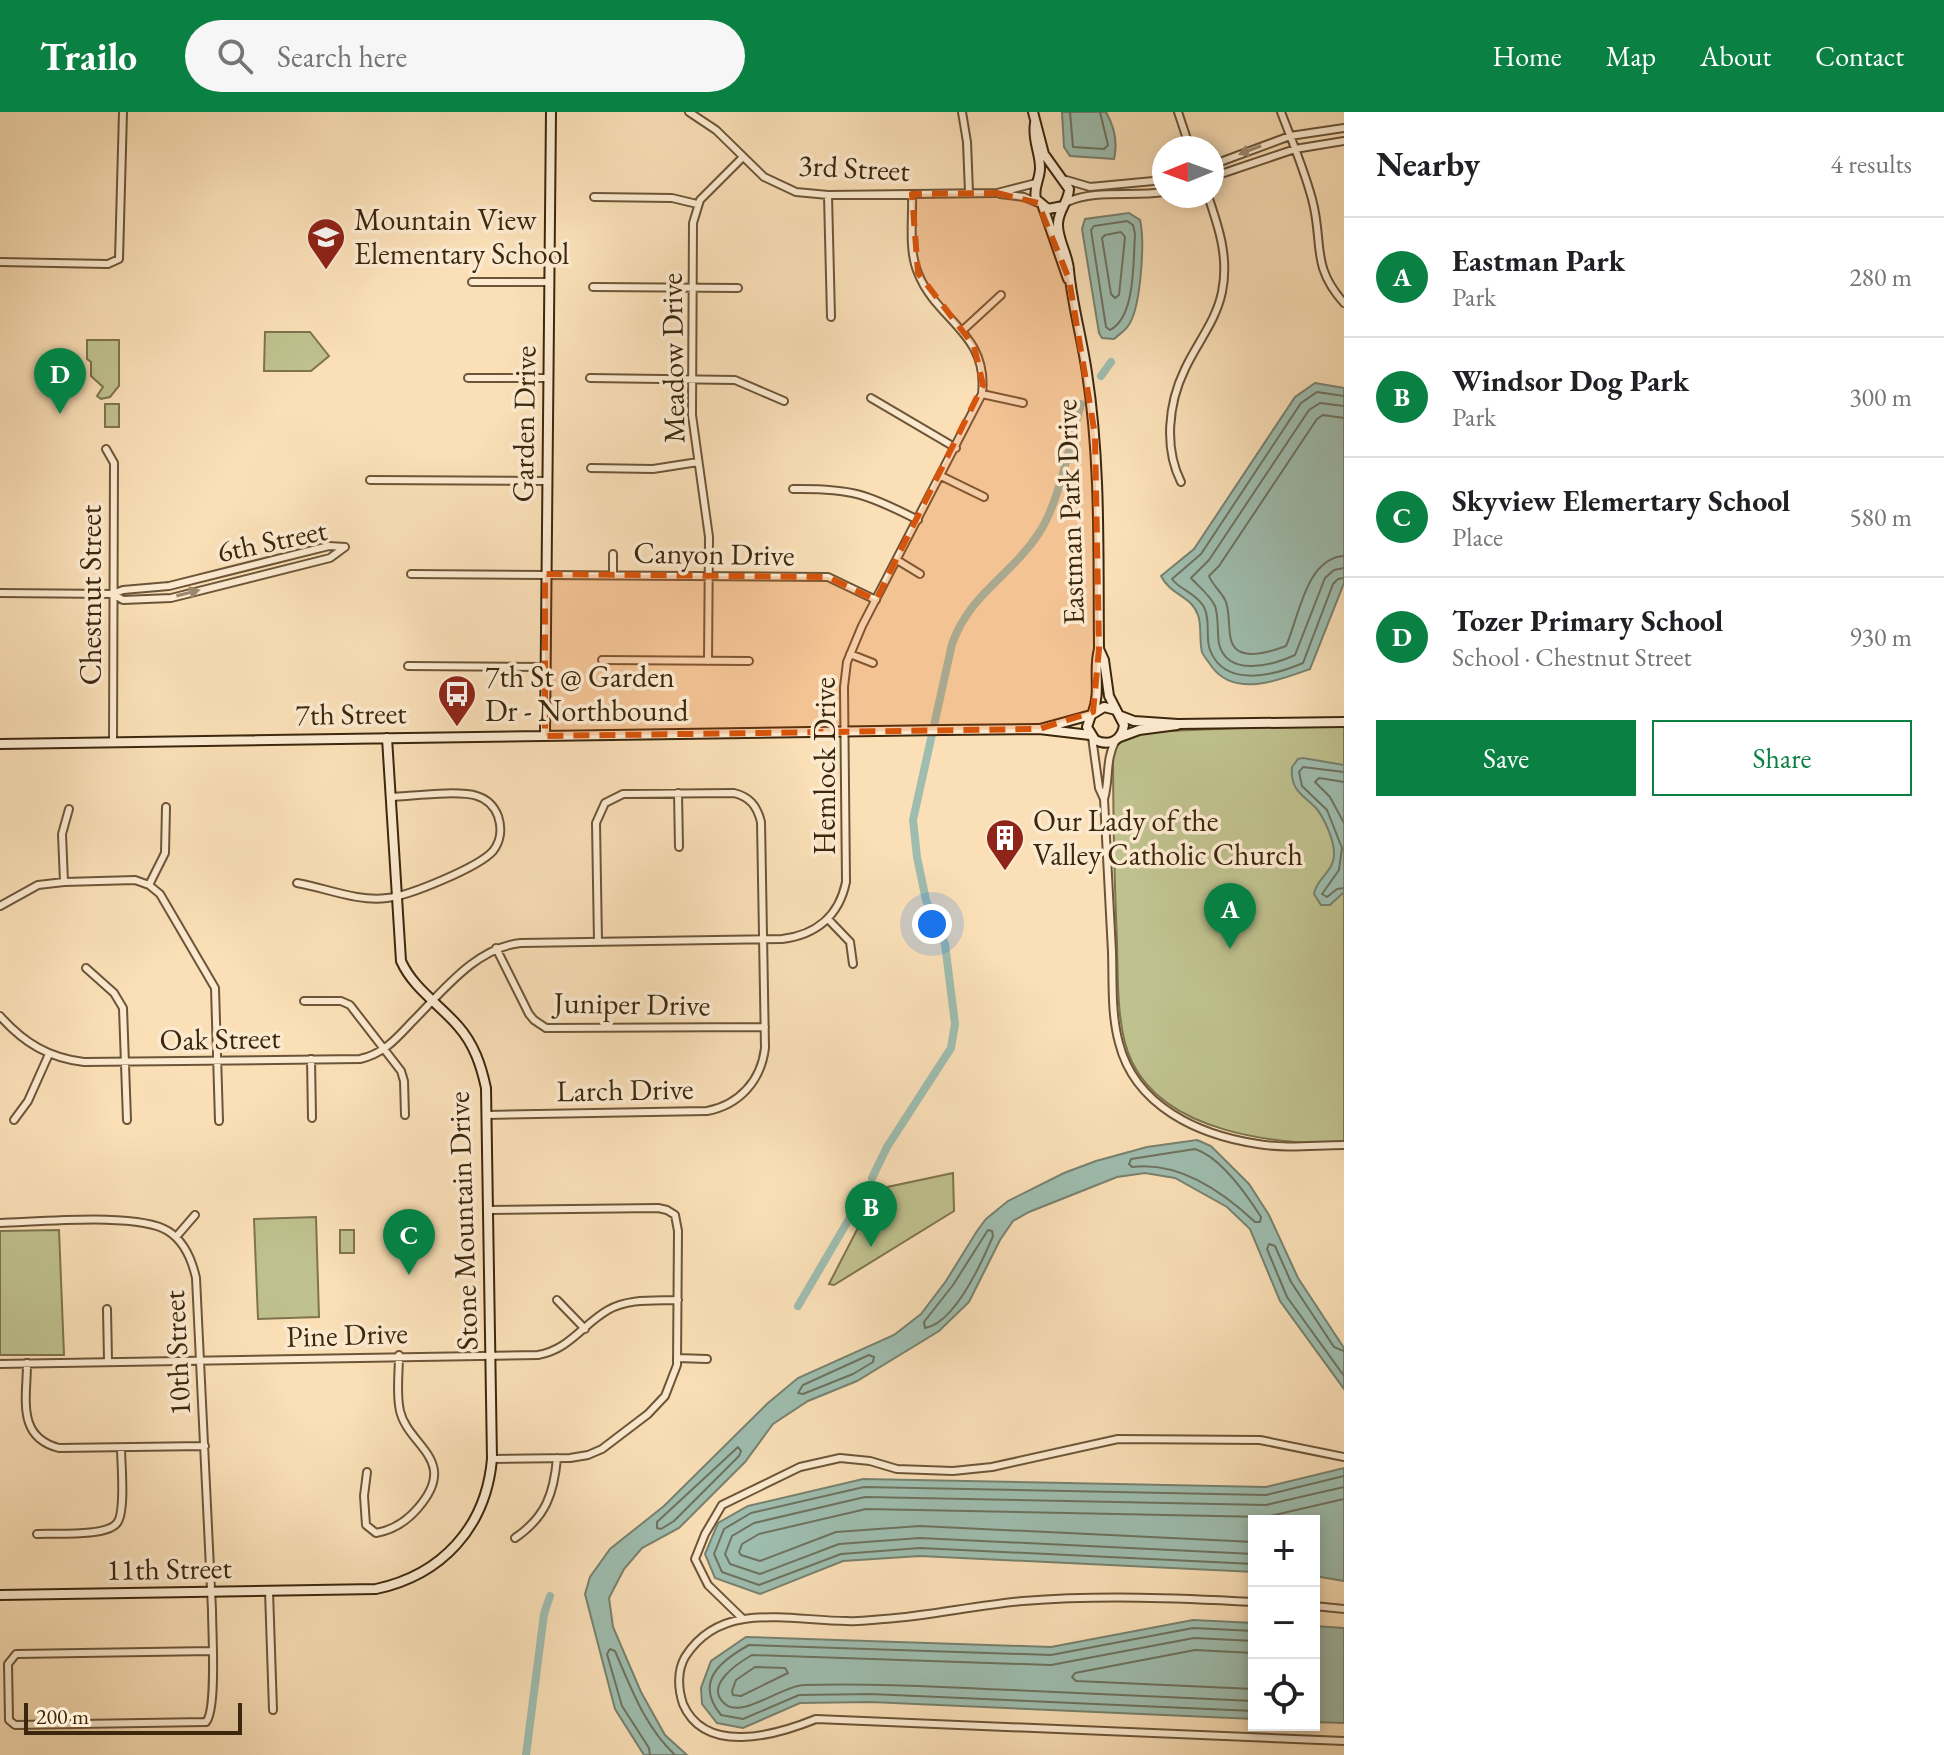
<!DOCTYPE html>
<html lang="en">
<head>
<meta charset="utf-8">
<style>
	body { margin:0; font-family:"EB Garamond",serif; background:#f6f6f6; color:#202124 }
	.controls { position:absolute; right:24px; bottom:24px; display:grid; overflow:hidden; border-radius:0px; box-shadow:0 4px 12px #0003 }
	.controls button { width:72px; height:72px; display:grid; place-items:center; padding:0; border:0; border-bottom:2px solid #e0e0e0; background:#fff; color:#202124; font:40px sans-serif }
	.compass { position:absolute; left:1152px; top:24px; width:72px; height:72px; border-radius:50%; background:#fff; box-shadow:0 4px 12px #0003; rotate:269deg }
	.scale { position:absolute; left:24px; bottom:20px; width:218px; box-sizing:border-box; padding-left:8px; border:4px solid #3c270c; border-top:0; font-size:22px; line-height:28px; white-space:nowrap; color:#3c270c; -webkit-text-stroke:6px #fcead0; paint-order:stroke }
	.you { position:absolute; left:932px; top:812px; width:28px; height:28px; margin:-20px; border:6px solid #fff; border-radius:50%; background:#1a73e8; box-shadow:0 0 0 12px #1a73e833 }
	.badge { display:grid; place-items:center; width:52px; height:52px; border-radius:50%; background:#0b8043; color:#fff; font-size:26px; font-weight:700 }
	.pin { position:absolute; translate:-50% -66px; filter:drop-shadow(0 2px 4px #0008) }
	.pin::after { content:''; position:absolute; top:42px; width:28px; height:24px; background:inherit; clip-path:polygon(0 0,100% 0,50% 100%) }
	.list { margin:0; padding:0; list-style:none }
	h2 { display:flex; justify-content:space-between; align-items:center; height:104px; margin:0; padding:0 32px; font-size:34px }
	h2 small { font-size:26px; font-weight:400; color:#757577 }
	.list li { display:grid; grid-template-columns:52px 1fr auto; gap:24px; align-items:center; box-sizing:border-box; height:120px; padding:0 32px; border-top:2px solid #e0e0e0 }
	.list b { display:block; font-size:30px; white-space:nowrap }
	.list p { margin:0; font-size:26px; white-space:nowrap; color:#757577 }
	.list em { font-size:26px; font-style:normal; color:#757577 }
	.actions { display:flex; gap:16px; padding:24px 32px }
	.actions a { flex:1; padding:18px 0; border:2px solid #0b8043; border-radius:0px; text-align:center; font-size:28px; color:#0b8043 }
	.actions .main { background:#0b8043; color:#fff }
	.icon { flex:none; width:44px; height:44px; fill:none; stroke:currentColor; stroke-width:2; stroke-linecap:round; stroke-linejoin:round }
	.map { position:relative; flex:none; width:1344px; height:1643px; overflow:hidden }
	header { display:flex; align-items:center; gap:48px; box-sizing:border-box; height:112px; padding:0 40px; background:#0b8043; color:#fff }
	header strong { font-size:38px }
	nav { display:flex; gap:44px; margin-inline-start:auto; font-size:28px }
	.search { width:560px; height:72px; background:#f6f6f6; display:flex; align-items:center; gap:20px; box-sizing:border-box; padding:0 28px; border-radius:44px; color:#757577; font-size:30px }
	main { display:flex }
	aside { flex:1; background:#fff }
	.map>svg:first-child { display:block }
</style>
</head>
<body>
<header>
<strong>Trailo</strong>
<div class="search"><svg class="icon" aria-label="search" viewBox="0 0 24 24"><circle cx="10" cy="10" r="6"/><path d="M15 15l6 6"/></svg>Search here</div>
<nav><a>Home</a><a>Map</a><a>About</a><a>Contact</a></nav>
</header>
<main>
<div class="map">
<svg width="1344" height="1643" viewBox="0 0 1344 1643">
	<rect width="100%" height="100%" fill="#fadfb7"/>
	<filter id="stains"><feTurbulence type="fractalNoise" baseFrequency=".0025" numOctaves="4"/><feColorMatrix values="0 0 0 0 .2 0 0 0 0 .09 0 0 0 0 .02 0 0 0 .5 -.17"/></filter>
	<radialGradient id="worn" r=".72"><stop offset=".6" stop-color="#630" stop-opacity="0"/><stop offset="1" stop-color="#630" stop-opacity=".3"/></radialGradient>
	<path fill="#bfc18e" stroke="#7e744d" stroke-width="2" d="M265 220H310L329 244 311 259H264Z
		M87 228H119V274L110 285 101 287 97 284 103 275 91 264V250L87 247Z
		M105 292H119V315H105Z
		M1265 615H1344V1032C1275 1032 1166 1021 1132 950 1116 918 1118 864 1117 829 1114 761 1113 694 1113 627L1119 621Z
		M953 1061 954 1099 834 1173 829 1172 878 1077Z
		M316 1105 319 1205 258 1207 254 1107Z
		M59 1118 64 1243H0V1119Z
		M340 1118H354V1141H340Z"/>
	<path fill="#9ebdaf" stroke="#77816e" stroke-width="2" d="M1062 0H1106C1114 14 1118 30 1114 47L1070 44 1064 35Z
		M1129 101 1140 108C1145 129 1141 197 1128 214 1125 219 1118 223 1114 227L1102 226 1099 221 1082 117 1085 107Z
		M1315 271 1344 276V471L1310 557C1280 568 1235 586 1212 555 1209 550 1204 545 1202 540 1199 528 1202 514 1198 503 1192 484 1171 484 1161 464L1194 437 1295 285Z
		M1303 646 1344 653V780L1330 793H1321L1314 782C1316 767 1333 760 1334 744 1335 730 1325 707 1316 696 1302 682 1290 678 1292 655L1298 647Z
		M1197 1028 1211 1034 1249 1072 1269 1103 1298 1166 1344 1236V1277L1280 1189 1250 1117 1227 1095 1175 1066 1145 1061 1117 1065 1029 1100 1013 1109 1000 1128 969 1190 939 1219 857 1269 808 1289 773 1312 745 1350 679 1416 642 1436 624 1457 609 1486 613 1515 641 1580 665 1623 687 1643H644L615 1597 585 1482 590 1465 610 1437 664 1394 768 1291 798 1266 894 1223 921 1202 946 1169 977 1119 986 1107 1008 1089 1064 1061 1096 1049 1147 1035Z
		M1344 1356V1469L1314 1464V1409H1254V1460L920 1444 843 1449 760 1482 715 1466 705 1442 718 1411 748 1394 863 1367 1266 1375Z
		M1193 1508 1254 1511V1607L871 1590 800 1591 743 1616 717 1611 702 1592 701 1576 711 1549 746 1525 1051 1535Z
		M1314 1514 1344 1516V1611L1314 1610Z"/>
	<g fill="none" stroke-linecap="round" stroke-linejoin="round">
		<path stroke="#6d725e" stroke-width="2" d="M1070 0 1073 35 1104 37 1108 33 1100 0
			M1127 109 1133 113 1135 122C1133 148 1136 205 1110 218L1106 215 1091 118 1094 114Z
			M1121 120 1125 125 1119 183 1115 186 1111 182 1102 126 1105 123Z
			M1344 284 1317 280 1301 291 1201 442 1172 467C1180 478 1196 481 1204 495 1211 508 1205 525 1210 538 1225 577 1275 563 1303 551L1333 472 1338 467 1344 466
			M1344 294 1320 291 1309 298 1209 448 1191 466C1198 474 1210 483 1215 494 1219 506 1217 520 1219 532 1228 566 1273 553 1295 543L1325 466 1334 458 1344 456
			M1344 306 1323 303 1317 307 1219 454 1209 464C1213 474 1222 480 1226 490 1230 502 1228 516 1231 528 1237 551 1270 540 1286 534 1299 505 1306 446 1344 444
			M1344 660 1303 655 1299 660 1302 674 1327 698 1342 736 1339 758 1322 782 1327 785 1337 777 1344 776
			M1344 670 1319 666 1315 670 1330 685 1344 711
			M1195 1037C1220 1045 1247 1083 1261 1105L1260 1110H1255C1222 1079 1179 1049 1132 1055L1129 1052 1131 1047Z
			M988 1118 992 1119 993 1124C982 1150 955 1211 925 1216L924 1210 953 1173Z
			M1344 1239 1334 1235 1291 1170 1275 1134 1269 1132 1267 1137 1287 1185 1344 1264
			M869 1243 874 1245 873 1250 853 1262 803 1282 798 1281 803 1273Z
			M738 1335 741 1339 739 1344 674 1409 661 1417 657 1416V1410Z
			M1254 1430 920 1414 836 1420 760 1449 741 1443 739 1440 742 1432 759 1422 866 1397 1266 1405 1344 1387
			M1254 1442 920 1426 839 1432 760 1462 730 1452 725 1442 732 1424 754 1411 865 1385 1266 1393 1344 1375
			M1254 1452 920 1436 841 1442 759 1473 722 1460 714 1442 724 1417 751 1401 864 1375 1266 1383 1344 1364
			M1254 1519 1193 1516 1051 1543 749 1533C720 1549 694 1570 721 1603L743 1607 799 1583 871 1582 1254 1599
			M1254 1529 1194 1526 1051 1553 752 1543C738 1551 703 1574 725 1592 742 1607 783 1573 804 1573 873 1571 942 1575 1011 1578 1092 1582 1173 1585 1254 1589
			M1254 1541 1195 1538 1075 1561 1072 1565 1076 1569 1254 1577
			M755 1555 785 1556 788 1561 741 1584 733 1583 732 1579 736 1568Z
			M650 1643 649 1636 622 1594 607 1542 610 1537 615 1539C631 1576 645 1615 675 1643"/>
		<path stroke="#9ebdaf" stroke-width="8" d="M1101 264 1111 250
			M872 1066 887 1035 951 936 955 912 945 832 926 788 917 745 913 708 952 532C971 480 1011 464 1039 421 1060 389 1070 329 1081 292
			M798 1194 869 1073
			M526 1643 544 1502 550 1484"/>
		<g stroke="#6c5537" stroke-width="10">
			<path id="street" d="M689 0 716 18 764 65 796 80 828 83 997 81 1036 71
				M962 0 967 30 969 81
				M1178 0 1190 36
				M1281 0C1292 29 1304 57 1312 87 1324 131 1310 153 1344 191
				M1212 53 1290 24 1344 16
				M1212 65 1295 37 1344 29
				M1066 68 1090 75 1164 68
				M1000 82 1024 85 1038 91
				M828 83 831 205
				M594 85 672 86 697 92
				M1067 90C1095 77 1133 85 1164 80
				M0 150 108 152 119 147 123 0
				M472 170H549
				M593 175 738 176
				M963 218 1001 183
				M468 266H548
				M590 266 735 268 784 289
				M982 282 1023 291
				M871 286 956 336
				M106 337 114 351 113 630
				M591 356 653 357 698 350
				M941 364 984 385
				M370 368 547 369
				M1181 370C1164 336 1168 292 1185 257 1197 231 1216 209 1222 180 1229 146 1219 116 1208 84
				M793 377C851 376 867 382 918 408
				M613 442V463
				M897 448 920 462
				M411 462 828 465 876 488
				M0 481 113 482 123 478 169 474 329 434 345 435
				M113 482 123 488 171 486 330 446 345 435
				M850 542 873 551
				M602 548 749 549
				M708 549 709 425 692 303 693 111 700 88 743 45
				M408 554 545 555
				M1092 625 1099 676 1104 687
				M1116 628C1105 647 1110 667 1104 687 1107 738 1109 789 1112 840 1113 870 1111 902 1119 931 1135 994 1198 1023 1258 1032 1286 1037 1316 1033 1344 1033
				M678 681 679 735
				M64 770 62 722 69 697
				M297 771C326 776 358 790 387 786 409 784 479 755 493 739 501 729 502 716 498 704 494 694 487 687 477 684 458 678 412 684 391 685
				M149 773 165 741 166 695
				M0 794 38 773 64 770 135 768 149 773 160 782 215 876 219 1009
				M828 807 850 830 853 852
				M496 836 529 902 534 908 546 916 765 915
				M86 856 114 881 123 896 127 1008
				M304 889H341L350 893 401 959 404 969 405 1003
				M0 904C24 931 49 946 84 950L360 947C383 942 396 927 411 911 442 880 476 835 521 831L782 827C816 823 839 804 846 770L844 575 847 550 862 514 982 282C989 221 936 208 918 161 908 138 913 107 912 82
				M311 947 312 1006
				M487 1003 707 999C739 993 761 969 765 936L761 710C757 694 750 685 734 681L623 682 605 691 596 711 598 830
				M14 1008 28 989 49 942
				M489 1098 658 1096 667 1098 675 1103 678 1119 677 1253 665 1284 648 1302 602 1337 588 1343 570 1346 492 1347
				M0 1111C38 1110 139 1100 168 1119 184 1129 192 1148 196 1166L212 1498C212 1519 217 1598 206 1610L15 1613 9 1608 8 1552 16 1542 212 1539
				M176 1125 195 1103
				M557 1188 585 1217
				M107 1197 108 1249
				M677 1246 707 1247
				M27 1251C27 1286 16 1325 59 1336L205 1334
				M0 1252 538 1243C570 1237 582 1213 608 1198 629 1186 655 1189 678 1188
				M367 1360 364 1384 366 1413 376 1421C393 1418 407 1409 418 1396 460 1348 408 1334 400 1299 396 1282 399 1261 399 1243
				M37 1422C54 1421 107 1425 117 1411 126 1400 121 1351 121 1336
				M515 1426C546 1405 554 1381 557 1346
				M269 1479 273 1598
				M1254 1490C1177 1486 1100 1483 1023 1489 976 1493 930 1504 884 1507 872 1508 859 1510 847 1509 813 1509 779 1502 744 1507 718 1511 699 1523 685 1545 677 1559 678 1577 683 1592 705 1643 774 1624 816 1607L1344 1629
				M1314 1494 1344 1497
				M743 1507 708 1473 695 1447 705 1422 722 1393 800 1355 840 1346 870 1349 897 1357 953 1359 992 1355 1118 1327 1260 1328 1344 1345"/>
		</g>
		<g stroke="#3c270c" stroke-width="12">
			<path id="secondary" d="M1033 0 1044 42 1069 77C1069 89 1059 97 1058 111 1057 127 1068 142 1069 158 1072 192 1082 226 1087 261 1101 352 1098 444 1099 537 1093 558 1101 579 1093 600
				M1035 11C1032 28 1040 40 1040 56 1040 68 1033 75 1036 87L1048 97 1063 94
				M1043 95 1068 167
				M1099 537 1104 548 1109 584 1124 613C1122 628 1110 635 1095 628L1087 615 1091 603 1104 595 1116 598
				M1121 604 1134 609 1178 612 1344 610
				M1040 617 1091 603
				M545 624 551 0
				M1120 625 1139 618 1177 613
				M0 632 943 618 1039 617 1090 623
				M0 1483 376 1477C442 1463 486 1415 492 1347L486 976C481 953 474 932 458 914 439 892 413 876 401 849L387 626"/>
		</g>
		<use href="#street" stroke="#fcead0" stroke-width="6"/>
		<use href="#secondary" stroke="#fcead0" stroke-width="8"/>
	</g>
	<defs><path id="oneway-solid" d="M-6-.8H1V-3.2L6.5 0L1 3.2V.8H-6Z" transform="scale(2)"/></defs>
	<g fill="#9c886e">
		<use href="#oneway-solid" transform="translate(1250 38) rotate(159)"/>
		<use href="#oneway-solid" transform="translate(188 481) rotate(-14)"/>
	</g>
	<path fill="#d7540c" fill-opacity="0.2" stroke="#d7540c" stroke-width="6" stroke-dasharray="16 10" stroke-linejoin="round" d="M997 81 1038 91 1069 167 1095 323 1099 537 1093 600 1039 617 545 624V462L828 465 876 488 983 273 974 234 918 161 912 82Z"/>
	<defs>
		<g id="school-pin" transform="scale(2)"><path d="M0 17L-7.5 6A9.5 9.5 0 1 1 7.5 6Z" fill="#8f2418" stroke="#fcead0"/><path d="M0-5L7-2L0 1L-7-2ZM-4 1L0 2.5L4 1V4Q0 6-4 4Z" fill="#fff"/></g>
		<g id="bus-pin" transform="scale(2)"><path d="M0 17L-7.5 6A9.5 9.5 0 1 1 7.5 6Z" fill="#8f2418" stroke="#fcead0"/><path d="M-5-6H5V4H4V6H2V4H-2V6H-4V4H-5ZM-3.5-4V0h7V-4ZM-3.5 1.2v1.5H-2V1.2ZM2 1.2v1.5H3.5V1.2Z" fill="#fff"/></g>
		<g id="building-pin" transform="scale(2)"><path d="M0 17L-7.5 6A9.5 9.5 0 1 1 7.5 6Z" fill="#8f2418" stroke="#fcead0"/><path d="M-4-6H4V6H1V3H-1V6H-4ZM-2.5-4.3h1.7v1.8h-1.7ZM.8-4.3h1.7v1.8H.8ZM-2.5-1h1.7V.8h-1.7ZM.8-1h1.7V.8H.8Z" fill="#fff"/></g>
	</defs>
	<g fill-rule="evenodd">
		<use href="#school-pin" x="326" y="125"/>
		<use href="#bus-pin" x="457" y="582"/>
		<use href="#building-pin" x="1005" y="726"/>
	</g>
	<g text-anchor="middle" stroke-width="7" stroke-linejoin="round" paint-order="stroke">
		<g font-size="30" fill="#3c270c" stroke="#fcead0">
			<text transform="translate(854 56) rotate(3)" y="10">3rd Street</text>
			<text transform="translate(673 246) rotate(-91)" y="10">Meadow Drive</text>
			<text transform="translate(524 312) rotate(-89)" y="10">Garden Drive</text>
			<text transform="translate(1070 400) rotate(-92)" y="10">Eastman Park Drive</text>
			<text transform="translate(272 429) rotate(-12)" y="10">6th Street</text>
			<text transform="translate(714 442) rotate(1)" y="10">Canyon Drive</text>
			<text transform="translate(91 483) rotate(-90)" y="10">Chestnut Street</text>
			<text transform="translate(351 602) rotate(-1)" y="10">7th Street</text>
			<text transform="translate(825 654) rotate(-90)" y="10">Hemlock Drive</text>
			<text transform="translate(632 892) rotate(1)" y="10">Juniper Drive</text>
			<text transform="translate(220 927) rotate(-1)" y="10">Oak Street</text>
			<text transform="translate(625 978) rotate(-1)" y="10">Larch Drive</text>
			<text transform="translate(463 1109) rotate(-92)" y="10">Stone Mountain Drive</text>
			<text transform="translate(347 1223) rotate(-2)" y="10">Pine Drive</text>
			<text transform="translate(177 1241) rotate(-93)" y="10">10th Street</text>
			<text transform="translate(169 1457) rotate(-1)" y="10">11th Street</text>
		</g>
		<g font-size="30" fill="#3c270c" stroke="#fcead0" text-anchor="start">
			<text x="354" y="118">Mountain View<tspan x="354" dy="34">Elementary School</tspan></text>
			<text x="485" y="575">7th St @ Garden<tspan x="485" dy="34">Dr - Northbound</tspan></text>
			<text x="1033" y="719">Our Lady of the<tspan x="1033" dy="34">Valley Catholic Church</tspan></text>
		</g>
	</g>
	<rect width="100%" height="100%" filter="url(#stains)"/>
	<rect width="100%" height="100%" fill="url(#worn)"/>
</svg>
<div class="controls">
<button>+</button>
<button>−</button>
<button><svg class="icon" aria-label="locate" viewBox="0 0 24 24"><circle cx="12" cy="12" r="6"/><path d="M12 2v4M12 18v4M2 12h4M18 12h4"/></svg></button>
</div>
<svg class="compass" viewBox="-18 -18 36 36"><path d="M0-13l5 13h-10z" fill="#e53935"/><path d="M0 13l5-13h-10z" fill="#757577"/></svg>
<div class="scale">200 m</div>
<div class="you"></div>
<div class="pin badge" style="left:1230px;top:837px">A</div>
<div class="pin badge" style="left:871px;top:1135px">B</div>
<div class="pin badge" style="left:409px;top:1163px">C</div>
<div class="pin badge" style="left:60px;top:302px">D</div>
</div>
<aside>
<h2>Nearby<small>4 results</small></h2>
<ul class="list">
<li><span class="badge">A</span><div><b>Eastman Park</b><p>Park</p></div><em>280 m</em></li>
<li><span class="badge">B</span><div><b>Windsor Dog Park</b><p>Park</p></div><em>300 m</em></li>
<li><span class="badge">C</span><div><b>Skyview Elemertary School</b><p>Place</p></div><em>580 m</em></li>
<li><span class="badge">D</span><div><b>Tozer Primary School</b><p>School · Chestnut Street</p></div><em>930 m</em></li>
</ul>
<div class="actions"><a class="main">Save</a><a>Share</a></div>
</aside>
</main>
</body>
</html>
